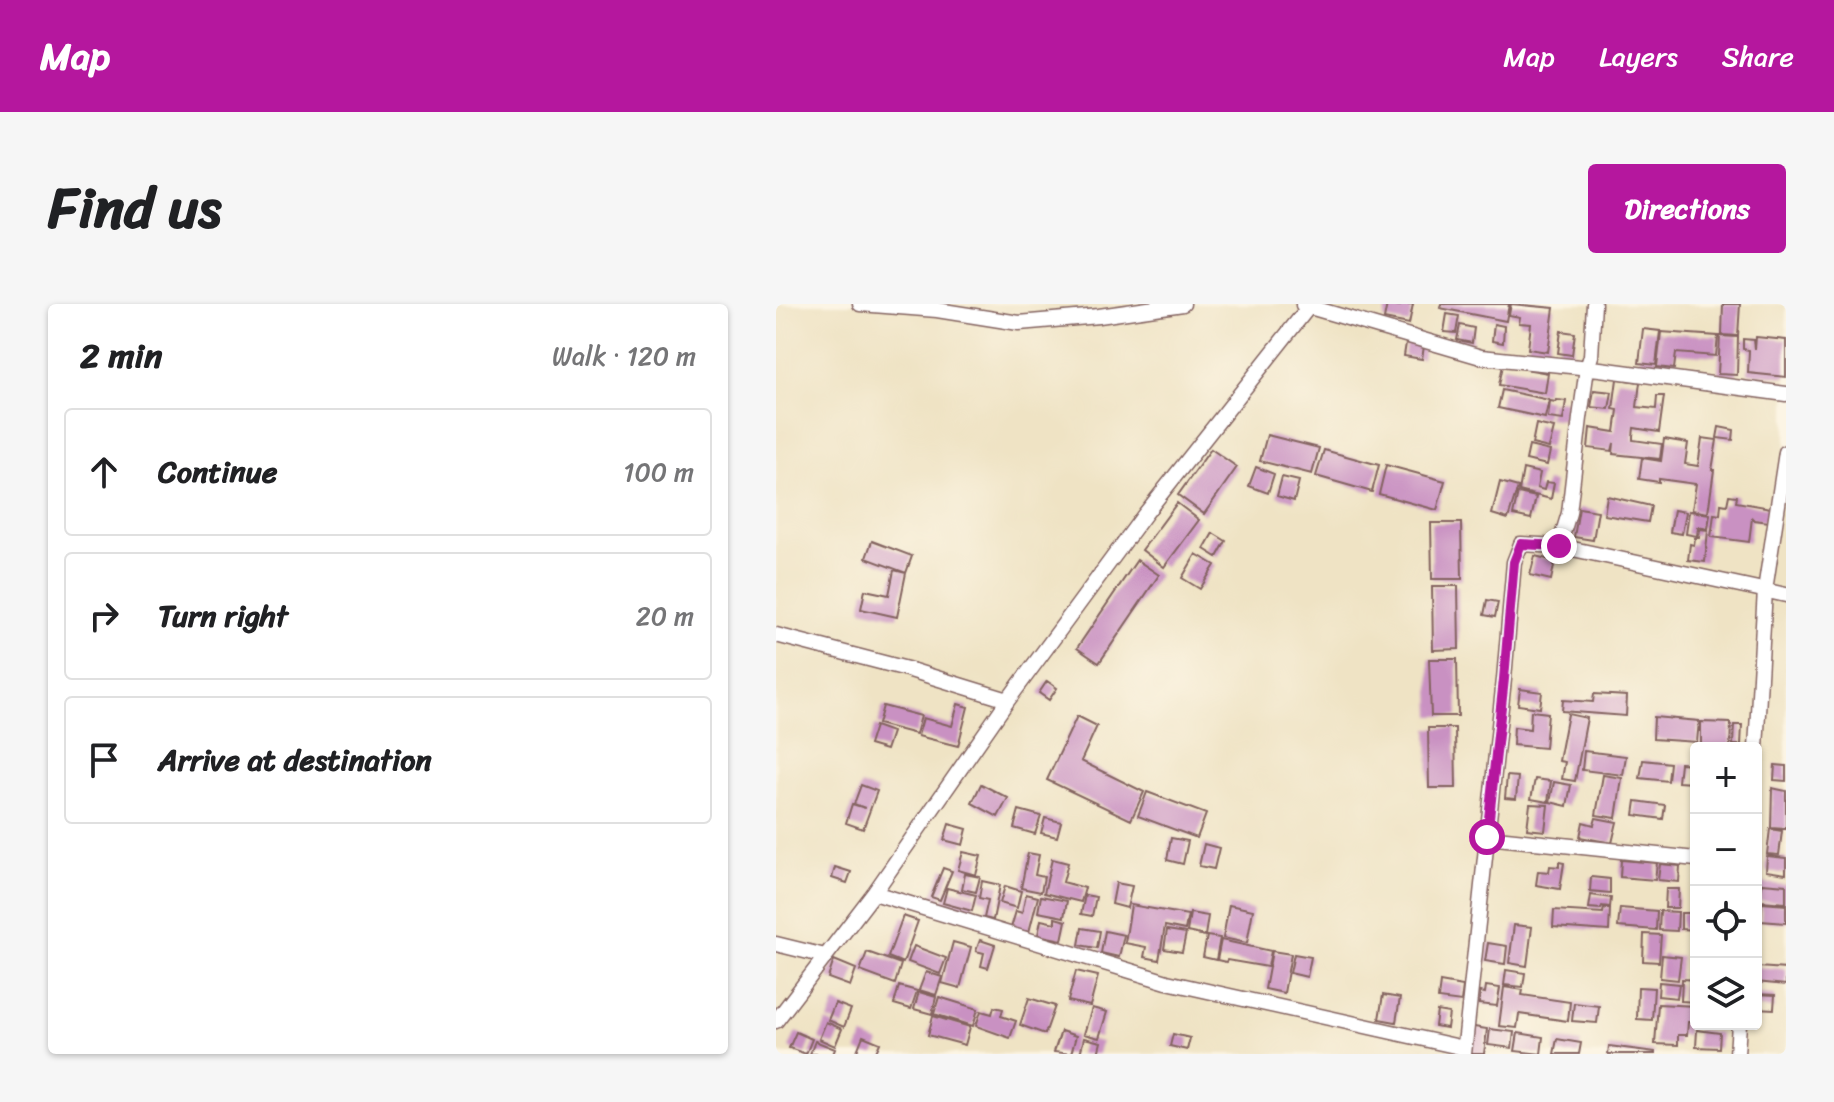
<!DOCTYPE html>
<html lang="en">
<head>
<meta charset="utf-8">
<style>
	body { margin:0; font-family:Sriracha,sans-serif; background:#f6f6f6; color:#202124 }
	.controls { position:absolute; right:24px; bottom:24px; display:grid; overflow:hidden; border-radius:8px; box-shadow:0 2px 6px #0004 }
	.controls button { width:72px; height:72px; display:grid; place-items:center; padding:0; border:0; border-bottom:2px solid #e0e0e0; background:#fff; color:#202124; font:40px sans-serif }
	.stop { position:absolute; width:24px; height:24px; margin:-18px; border:6px solid #b5179e; border-radius:50%; background:#fff }
	.stop.end { background:#b5179e; border-color:#fff; box-shadow:0 2px 8px #0008 }
	.list { margin:0; padding:0; list-style:none }
	h2 { display:flex; justify-content:space-between; align-items:center; height:104px; margin:0; padding:0 32px; font-size:34px }
	h2 small { font-size:26px; font-weight:400; color:#757577 }
	.list li { display:grid; grid-template-columns:52px 1fr auto; gap:24px; align-items:center; box-sizing:border-box; height:128px; margin:0 16px 16px; padding:0 16px; border:2px solid #e0e0e0; border-radius:8px }
	.list b { display:block; font-size:30px; white-space:nowrap }
	.list em { font-size:26px; font-style:normal; color:#757577 }
	.icon { flex:none; width:44px; height:44px; fill:none; stroke:currentColor; stroke-width:2; stroke-linecap:round; stroke-linejoin:round }
	.map { position:relative; flex:none; width:1010px; height:750px; overflow:hidden; border-radius:8px }
	header { display:flex; align-items:center; gap:48px; box-sizing:border-box; height:112px; padding:0 40px; background:#b5179e; color:#fff }
	header strong { font-size:38px }
	nav { display:flex; gap:44px; margin-inline-start:auto; font-size:28px }
	.intro { display:flex; align-items:center; justify-content:space-between; box-sizing:border-box; height:192px; padding:0 48px }
	h1 { margin:0; font-size:56px }
	.button { padding:20px 36px; border-radius:8px; background:#b5179e; color:#fff; font-size:28px; font-weight:700 }
	main { display:flex; gap:48px; padding:0 48px }
	aside { flex:1; background:#fff; border-radius:8px; box-shadow:0 2px 6px #0004 }
	.map>svg:first-child { display:block }
</style>
</head>
<body>
<header>
<strong>Map</strong>
<nav><a>Map</a><a>Layers</a><a>Share</a></nav>
</header>
<div class="intro"><h1>Find us</h1><a class="button">Directions</a></div>
<main>
<aside>
<h2>2 min<small>Walk · 120 m</small></h2>
<ul class="list">
<li><svg class="icon" aria-label="ahead" viewBox="0 0 24 24"><path d="M12 20V5M6 11l6-6 6 6"/></svg><div><b>Continue</b></div><em>100 m</em></li>
<li><svg class="icon" aria-label="right" viewBox="0 0 24 24"><path d="M7 20v-9h11M14 6l5 5-5 5"/></svg><div><b>Turn right</b></div><em>20 m</em></li>
<li><svg class="icon" aria-label="arrive" viewBox="0 0 24 24"><path d="M6 21V4h12l-3 4 3 4H6"/></svg><div><b>Arrive at destination</b></div></li>
</ul>
</aside>
<div class="map">
<svg width="1010" height="750" viewBox="0 0 1010 750">
	<rect width="100%" height="100%" fill="#fcf5e5"/>
	<filter id="ink" filterUnits="userSpaceOnUse"><feTurbulence type="fractalNoise" baseFrequency=".0125" numOctaves="2"/><feDisplacementMap in="SourceGraphic" scale="16" xChannelSelector="R" yChannelSelector="G"/><feConvolveMatrix kernelMatrix="1 2 1 2 8 2 1 2 1" color-interpolation-filters="sRGB"/></filter>
	<filter id="wash" filterUnits="userSpaceOnUse"><feTurbulence type="fractalNoise" baseFrequency=".006" numOctaves="4" result="noise"/><feDisplacementMap in="SourceGraphic" scale="32" xChannelSelector="R" yChannelSelector="G"/><feGaussianBlur stdDeviation="1.8" result="paint"/><feColorMatrix in="noise" values="0 0 0 0 0 0 0 0 0 0 0 0 0 0 0 0 0 1.4 0 .05"/><feComposite in="paint" operator="in"/></filter>
	<g filter="url(#wash)">
		<rect width="100%" height="100%" fill="#efe3c4"/>
		<g id="blocks">
			<path fill="#c991c2" d="M611 0 624 2 625 0H637L633 20 608 15Z
				M665 0H733L730 17 664 4Z
				M735 0 778 4 772 48 752 45 755 20 743 19 744 13 733 11Z
				M947 0H964L962 32 946 31Z
				M671 10 683 12 680 29 668 28Z
				M718 20 728 22 727 39 716 37Z
				M684 21 698 24 696 39 681 36Z
				M867 25 884 27 880 61 863 59Z
				M785 27 799 29 796 51 782 49Z
				M885 28 942 32 940 52 900 49 898 65 881 63Z
				M944 32 962 33 961 71 942 70Z
				M980 33 1010 36V73L972 69 973 46 967 45V35L978 36 979 45Z
				M630 39 648 42 646 55 628 52Z
				M727 61 772 69 769 89 723 81Z
				M841 75 864 78 861 103 880 105 881 92H888L883 128 858 124 857 132V136L886 140 884 155 837 150 838 139 836 147 812 144 814 124 839 128 842 106 837 105Z
				M726 86 773 96 769 114 722 104Z
				M818 86 836 88 833 105 815 103Z
				M780 96 790 97 787 116 772 114 774 97 780 98Z
				M760 120 778 124 773 144 756 140Z
				M943 123 958 126 957 136 941 134Z
				M491 131 543 144 536 170 484 157Z
				M926 134 941 136 936 166H938L932 209 916 206 920 180 883 175V178L863 175 866 154 885 157 888 135 912 139 909 160 922 162Z
				M753 142 774 147 771 161 750 156Z
				M435 145 461 163 428 210 402 191Z
				M548 146 603 161 596 188 540 172Z
				M610 161 669 177 661 206 603 190Z
				M480 163 498 170 492 189 473 182Z
				M747 165 764 169 761 184 768 186 770 178 778 179 775 195 743 187Z
				M506 173 523 177 518 197 501 192Z
				M724 178 742 183 732 215 716 210Z
				M742 189 760 193 755 215 737 211Z
				M953 191 961 192 960 198 995 204 993 218 978 216 976 214 973 238 935 233 936 226H938H936L938 210 944 211 945 200 951 201Z
				M831 192 875 202 872 218 828 211Z
				M401 199 423 216 388 263 366 246Z
				M803 204 822 207 817 236 798 233Z
				M898 206 910 208 906 230 894 228Z
				M913 207 934 210 932 225 922 223 921 232 910 230Z
				M655 219H685L686 275H656Z
				M924 225 932 226 929 258 912 256 914 240 918 241 919 234H923Z
				M437 229 450 237 441 253 428 245Z
				M96 237 136 252 130 269 90 254Z
				M420 250 439 261 424 285 406 274Z
				M759 252 779 257 775 276 754 271Z
				M361 256 383 271 323 359 301 344Z
				M118 266 130 269 121 313 85 305 89 286 113 291Z
				M656 282H682L683 345 657 346Z
				M711 296 722 298 719 313 708 311Z
				M653 355H681L682 412H655Z
				M271 377 281 384 273 396 263 389Z
				M744 385 766 388 764 404 742 401Z
				M818 390 851 392 850 412 786 407 787 396 817 398Z
				M182 400 192 403 182 442 142 432 147 414 176 422Z
				M107 402 145 412 140 430 102 420Z
				M755 407 772 409 769 444 737 441 738 423 754 425Z
				M792 410 811 414 799 477 786 475 789 458 783 457Z
				M301 412 321 422 305 457 368 488 355 516 271 476Z
				M878 413 923 417 921 438 877 435Z
				M925 418 955 419 954 444H925Z
				M958 421H966L965 441H957Z
				M99 422 116 428 110 446 93 441Z
				M652 424H679L680 484H653Z
				M808 447 850 452 847 471 806 466Z
				M867 456 894 459 892 477 864 474Z
				M904 459 917 460 916 479 902 478Z
				M999 461 1010 462V477L998 476Z
				M827 471 846 474 840 514 820 511Z
				M731 472 742 473 740 495 729 494Z
				M759 475 775 477 772 498 755 495Z
				M778 478 795 481 791 502 774 498Z
				M205 480 232 494 222 513 196 499Z
				M85 481 101 487 87 525 70 519 76 500 89 504 78 500Z
				M996 484 1010 487V525L995 524Z
				M371 488 430 510 421 534 362 512Z
				M860 497 889 501 887 515 858 511Z
				M754 500 772 501 769 527 751 525Z
				M243 506 265 512 259 530 238 524Z
				M269 514 285 518 281 533 265 529Z
				M820 514 841 518 836 539 804 533 807 518 818 521Z
				M173 520 191 525 187 541 168 536Z
				M994 525 1006 527 1003 551 991 550Z
				M395 534 412 537 407 560 391 556Z
				M428 540 443 544 438 565 423 562Z
				M187 548 205 552 200 571 182 566Z
				M252 549 263 551 259 571 268 573 265 588 245 584Z
				M991 552 1010 554V570L990 567Z
				M276 555 292 559 287 578 309 584 305 598 268 589Z
				M845 556 881 559 879 576 844 573Z
				M783 558 788 559 784 585 760 581 762 567 773 568 774 562 783 563Z
				M884 560 904 562 903 578 882 576Z
				M59 563 75 568 71 579 56 574Z
				M167 564 176 567 164 596 155 593Z
				M189 570 204 573 200 588 186 585Z
				M815 573 834 575V589L814 587Z
				M206 577 224 581 217 616 208 614 212 596 203 594Z
				M340 579 356 582 351 604 336 600Z
				M986 579 1010 581V599L984 597Z
				M229 582 245 587 241 604 224 599Z
				M171 584 200 591 196 607 167 599Z
				M890 585H903L902 604H889Z
				M250 590 262 593 253 628 235 624 240 607 246 609Z
				M309 591 320 593 316 612 305 610Z
				M815 591 835 594 834 603 826 602 825 605 813 604Z
				M265 592 291 597 288 613 262 608Z
				M986 599 1010 601V619L985 617Z
				M355 601 412 611 409 626 389 622 383 656 368 653 370 643 349 639Z
				M453 601 477 606 471 639 447 634Z
				M828 604H834L833 627 777 623 778 606 827 609Z
				M844 604 881 607 880 626 842 623Z
				M884 607 902 608 901 627 883 626Z
				M414 609 432 612 429 632 411 628Z
				M905 609H920V626L905 625Z
				M127 612 142 617 127 659 112 653Z
				M279 614 290 617 286 636 262 631 265 616 279 619Z
				M738 621 756 623 751 662 733 659Z
				M306 624 324 627 321 644 303 641Z
				M391 626 410 629 406 648 388 645Z
				M329 627 348 631 343 653 325 649Z
				M868 630 885 631 883 658 867 657Z
				M431 632 444 634 440 656 427 653Z
				M204 636 219 641 212 664 205 662 208 649 200 647Z
				M445 636 495 647 492 663 451 656 450 658 441 656Z
				M177 638 195 643 184 684 166 679Z
				M712 639 731 642 729 660 709 657Z
				M138 642 170 654 164 670 132 658Z
				M496 647 515 650 508 689 489 685Z
				M91 648 125 660 119 680 84 667Z
				M518 650 535 653 531 673 514 669Z
				M886 651 905 653 902 676 884 674Z
				M58 656 80 665 74 682 52 674Z
				M981 663 1010 665V681L980 678Z
				M730 666 749 669 747 683 728 681Z
				M300 667 322 672 314 702 292 697Z
				M150 668 166 673 160 691 143 686Z
				M906 675 920 676V698L905 697Z
				M664 678 687 682 685 698 662 695Z
				M883 678 903 680 901 694 882 692Z
				M123 682 141 687 135 705 118 700Z
				M710 682 724 684 721 702 703 700 704 688 709 689Z
				M728 683 747 686 746 691 794 698 792 717 743 710 741 724 723 722Z
				M862 683 878 684 876 716 861 715Z
				M143 688 160 693 156 710 138 705Z
				M980 690 999 691 998 705 980 704Z
				M607 691 624 694 620 718 603 715Z
				M163 693 202 705 197 722 158 710Z
				M253 694 279 702 269 730 244 721Z
				M59 699 75 705 68 723 52 716Z
				M798 699 823 702 821 719 796 717Z
				M882 700 919 702 918 718H912L911 731H902V741L879 740Z
				M218 703 227 705 225 712 240 717 234 734 200 722 205 707 216 710Z
				M316 704 331 708 323 734 308 730Z
				M661 707 673 709 671 724 659 722Z
				M157 712 194 723 189 741 152 731Z
				M50 718 66 725 59 742 43 735Z
				M698 723 711 725 708 750H694Z
				M714 725 738 728 736 744 712 741Z
				M921 726 944 729 943 744 920 743Z
				M285 727 300 732 295 750 278 748Z
				M20 728 36 735 30 750 13 744Z
				M742 729 767 733 765 750 739 747Z
				M397 730 414 734 411 746 394 742Z
				M87 732 104 739 99 750H90L81 747Z
				M308 734 325 738 322 750H304Z
				M781 735 805 739 803 750H778Z
				M39 737 59 745 57 750H34Z
				M833 742 879 748V750H832Z"/>
		</g>
	</g>
	<g filter="url(#ink)">
		<use href="#blocks" fill-opacity="0" stroke="#846461" stroke-width="2"/>
		<g fill="none" stroke-linecap="round" stroke-linejoin="round">
			<g stroke="#846461" stroke-width="17">
				<path id="minor" d="M84 0 161 6 243 19 323 12 407 0
					M527 1 705 53 824 65 1010 90
					M783 242 793 209 804 114 811 64 815 52 818 0
					M0 331 131 365 232 396
					M980 444 989 286 1010 148
					M711 533 920 555
					M98 589 391 678 688 744
					M0 640 49 652
					M0 717 98 589 232 396 369 210 535 0
					M688 750 728 375 738 258 745 240 783 242 1010 291
					M961 750 963 720"/>
			</g>
			<use href="#minor" stroke="#fff" stroke-width="14"/>
		</g>
	</g>
	<g fill="none" stroke-linecap="round" stroke-linejoin="round" filter="url(#ink)">
		<path stroke="#b5179e" stroke-width="10" d="M711 533 728 375 738 258 745 240 783 242"/>
	</g>
</svg>
<div class="controls">
<button>+</button>
<button>−</button>
<button><svg class="icon" aria-label="locate" viewBox="0 0 24 24"><circle cx="12" cy="12" r="6"/><path d="M12 2v4M12 18v4M2 12h4M18 12h4"/></svg></button>
<button><svg class="icon" aria-label="layers" viewBox="0 0 24 24"><path d="M12 4l9 5-9 5-9-5zM3 14l9 5 9-5"/></svg></button>
</div>
<div class="stop" style="left:711px;top:533px"></div>
<div class="stop end" style="left:783px;top:242px"></div>
</div>
</main>
</body>
</html>
